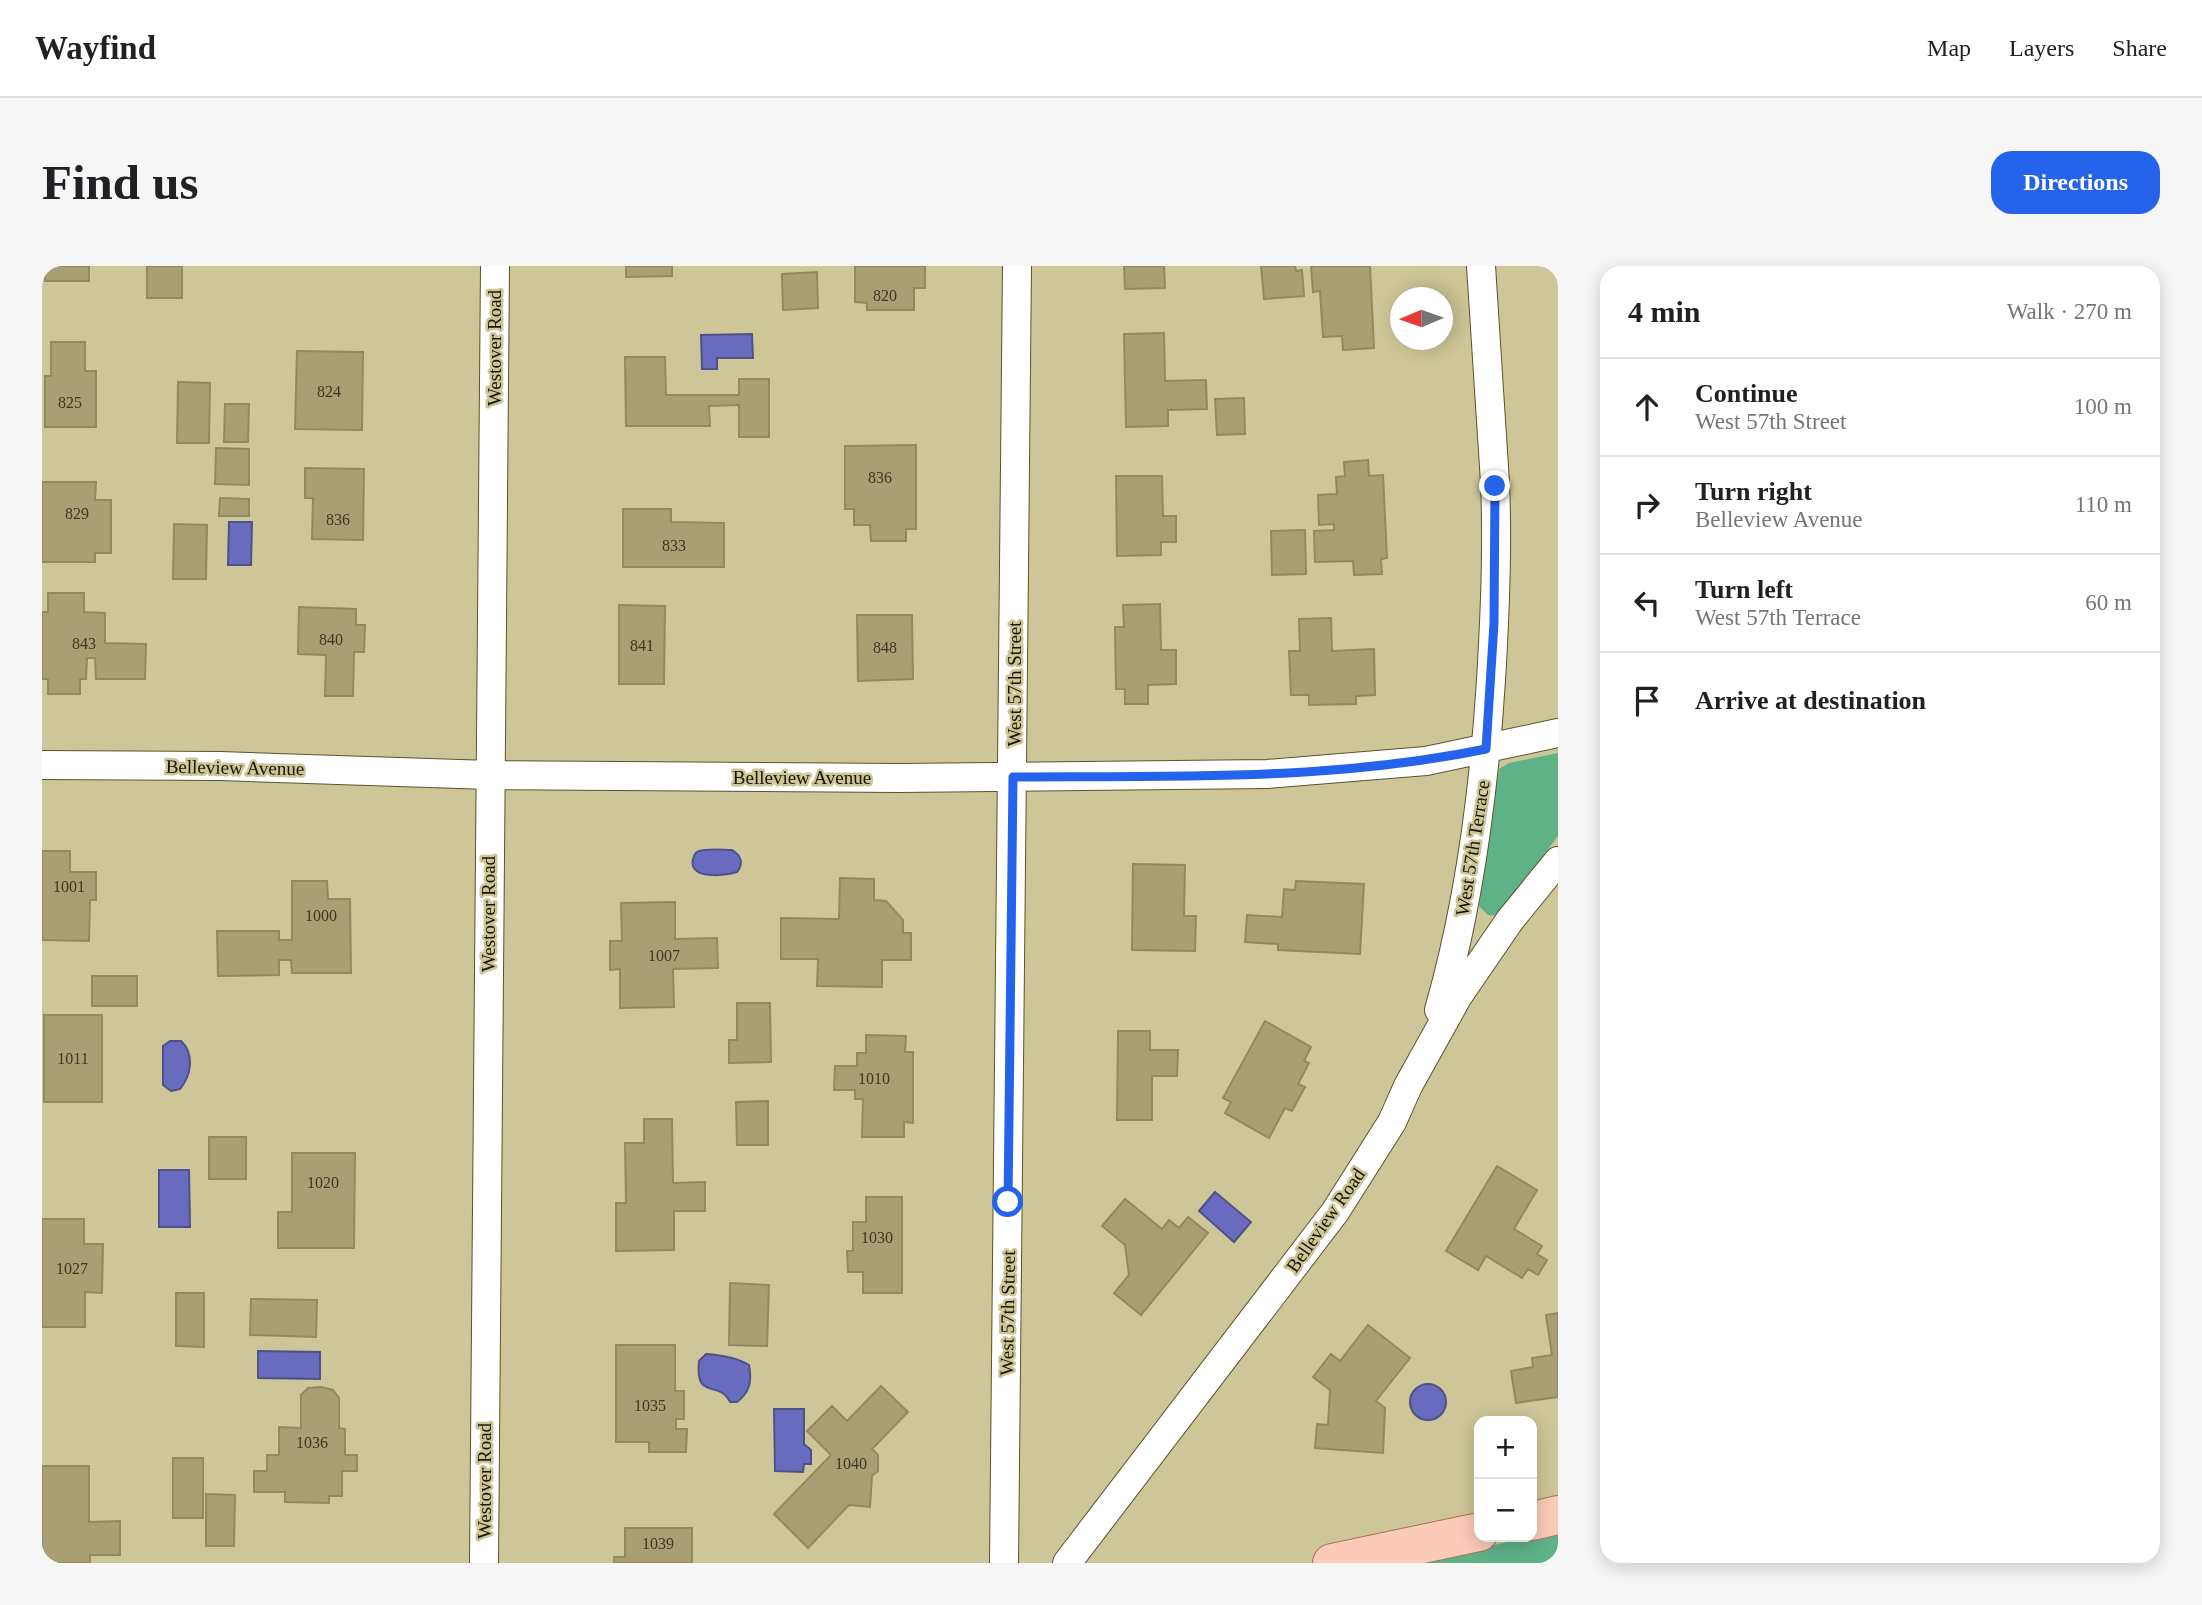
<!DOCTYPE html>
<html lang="en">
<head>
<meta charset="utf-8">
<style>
	body { margin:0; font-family:Georgia,serif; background:#f6f6f6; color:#202124 }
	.controls { position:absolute; right:21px; bottom:21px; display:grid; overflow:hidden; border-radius:14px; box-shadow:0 4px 18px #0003 }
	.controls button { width:63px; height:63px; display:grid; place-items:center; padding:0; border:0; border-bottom:2px solid #e0e0e0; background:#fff; color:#202124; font:35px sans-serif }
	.compass { position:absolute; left:1348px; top:21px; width:63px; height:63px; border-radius:50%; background:#fff; box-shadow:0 4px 18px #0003; rotate:268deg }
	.stop { position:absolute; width:21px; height:21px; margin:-16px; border:5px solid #2563eb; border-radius:50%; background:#fff }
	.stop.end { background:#2563eb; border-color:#fff; box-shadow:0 2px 7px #0008 }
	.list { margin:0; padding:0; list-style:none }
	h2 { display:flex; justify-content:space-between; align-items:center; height:91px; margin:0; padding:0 28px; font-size:30px }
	h2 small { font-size:23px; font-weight:400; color:#757577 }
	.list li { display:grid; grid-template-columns:46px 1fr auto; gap:21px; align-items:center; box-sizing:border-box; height:98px; padding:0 28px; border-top:2px solid #e0e0e0 }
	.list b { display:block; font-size:26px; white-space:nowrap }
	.list p { margin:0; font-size:23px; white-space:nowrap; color:#757577 }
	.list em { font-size:23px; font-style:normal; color:#757577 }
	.icon { flex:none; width:38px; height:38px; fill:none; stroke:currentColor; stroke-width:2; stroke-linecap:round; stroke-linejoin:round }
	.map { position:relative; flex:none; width:1516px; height:1297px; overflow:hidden; border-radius:21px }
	header { display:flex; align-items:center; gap:42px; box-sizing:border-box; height:98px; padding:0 35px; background:#fff; border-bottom:2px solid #e0e0e0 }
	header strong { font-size:33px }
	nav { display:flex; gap:38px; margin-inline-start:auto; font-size:24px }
	.intro { display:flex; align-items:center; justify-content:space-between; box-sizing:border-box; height:168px; padding:0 42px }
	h1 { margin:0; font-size:49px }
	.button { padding:18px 32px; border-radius:21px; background:#2563eb; color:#fff; font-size:24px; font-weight:700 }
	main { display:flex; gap:42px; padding:0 42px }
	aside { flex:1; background:#fff; border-radius:21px; box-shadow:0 4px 18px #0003 }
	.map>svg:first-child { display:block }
</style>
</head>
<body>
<header>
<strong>Wayfind</strong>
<nav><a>Map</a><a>Layers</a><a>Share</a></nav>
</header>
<div class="intro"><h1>Find us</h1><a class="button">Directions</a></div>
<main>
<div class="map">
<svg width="1516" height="1297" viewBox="0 0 1516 1297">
	<rect width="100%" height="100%" fill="#cdc698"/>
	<path fill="#5fb187" d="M1516 487V570L1456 650 1446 649 1437 640 1457 503 1467 497Z
		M1516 1265V1297H1371Z"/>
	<path fill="#686bbe" stroke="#505186" stroke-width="2" d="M710 68 711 92H675V103H660L659 69Z
		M187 256H210L209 299H186Z
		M690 584C699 589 702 597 695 606 683 610 646 614 651 593 652 589 653 586 657 585 666 582 681 584 690 584Z
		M128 775H139C153 788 149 810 138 823L129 825 121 819V780Z
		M117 904H147L148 961H117Z
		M1173 926 1209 956 1192 976 1157 945Z
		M216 1085 278 1086V1113L216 1112Z
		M664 1088C679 1089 694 1091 707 1099 710 1115 708 1126 695 1136H688C677 1113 653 1136 657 1095Z
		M1368 1136a18 18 0 1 1 36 0a18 18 0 1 1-36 0Z
		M732 1143H762V1178L769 1184V1198H762L761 1206 733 1205Z"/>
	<path fill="#a8a074" stroke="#918a5e" stroke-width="2" d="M3 0H47V15H3Z
		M105 0H140V32H105Z
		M584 0H630V10L584 11Z
		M813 0H883V22H872V44H825V37L813 36Z
		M1082 0H1122L1123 22 1083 23Z
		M1219 0H1253L1254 5 1260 4 1262 30 1222 33Z
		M1269 0H1328L1332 82 1301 84 1300 70 1281 71 1278 25 1271 26Z
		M775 6 776 42 741 44 740 8Z
		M1122 67 1123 115 1164 114 1165 143 1126 144V160L1084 161 1082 68Z
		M9 76H43V105H54V161H3V110H9Z
		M255 85 321 86 320 164 253 163Z
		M583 91H623L624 129H697V113H727V171H697V139L667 140 668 160H584Z
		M136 116 168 117 167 177H135Z
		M1202 132 1203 168 1175 169 1173 133Z
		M183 138H207L206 176H182Z
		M874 179V263H864V275H829L828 259H812V243H803V180Z
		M174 182 207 183V219L173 218Z
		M1326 194 1327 210 1341 209 1345 292 1339 293 1340 308 1312 309 1311 295 1273 296 1272 265 1292 264V258L1277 259 1276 229 1295 228 1294 211 1303 210 1302 196Z
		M263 202 322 203 321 274 270 273 271 232H263Z
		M1074 210H1120L1121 250H1134V276H1119V289L1075 290Z
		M0 216H54L53 234H69V287H53V296H0Z
		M178 232 207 233V250H177Z
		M581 243H629V256L682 257V301H581Z
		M132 258 165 259 164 313H131Z
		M1263 264 1264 308 1230 309 1229 265Z
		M6 327H42V346L63 347V377L104 378 103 413H54L53 392H45L44 413H38V428H6V413H0V346H6Z
		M1118 338 1119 384H1134V418L1106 419V438H1083V423H1074L1073 361H1082L1081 339Z
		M577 339 623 340 622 418H577Z
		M257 341 314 343V359H323L322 386H312L311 430H283L284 389 256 388Z
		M815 349H870L871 413 816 415Z
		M1289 352 1290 385 1332 383 1333 429 1314 430V438L1267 439V429H1249L1247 385H1258L1257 353Z
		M0 585H28V606H54V634H48L47 675 0 674Z
		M1091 598 1143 599 1142 650H1154L1153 685 1090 684Z
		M798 612 832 613V634L844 635 861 654V667H869V694H840V721L775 720 776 693H739V652L797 653Z
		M250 615H285L286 633H308L309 707H250L249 694H237V709L176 710 175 665H237V674H250Z
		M1254 615 1322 618 1318 688 1236 684V678L1203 676 1205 649 1240 651 1242 623 1253 624Z
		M633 636V673L675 672 676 702 631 703 632 741 578 742V703L568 704V675H580L579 637Z
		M50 710H95V740H50Z
		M695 737H728L729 796 687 797V774H695Z
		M2 749H60V836H2Z
		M1223 755 1269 781 1262 795 1267 797 1256 818 1263 821 1250 845 1243 842 1227 872 1183 847 1189 836 1181 832Z
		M1076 765H1108V784H1136L1135 810H1110V854H1075Z
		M824 769 864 770 863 786H871V857L862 856V871H820L821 833H813V824H792L793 800H815V787H824Z
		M726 835V879H695L694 836Z
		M602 853H630L631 917 663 916V945H632V984L574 985V937H584L583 877H602Z
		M167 871H204V913H167Z
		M250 887H313L312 982H236V946H250Z
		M1455 900 1495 924 1472 963 1500 980 1495 988 1505 994 1496 1009 1486 1003 1480 1012 1444 990 1436 1004 1404 985Z
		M824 931H860V1027H821V1006H806L805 985H811V956H824Z
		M1083 933 1120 963 1127 954 1137 962 1146 951 1166 967 1099 1049 1072 1027 1087 1009 1083 979 1060 960Z
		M0 953H42V978H61L60 1027 43 1026V1061H0Z
		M688 1017 727 1019 725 1080 687 1079Z
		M134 1027H162V1081L134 1080Z
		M209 1033 275 1034 274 1071 208 1069Z
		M1516 1047V1131L1474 1137 1469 1105 1491 1101 1490 1092 1510 1089 1504 1049Z
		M1326 1059 1368 1092 1334 1135 1343 1142 1341 1187 1273 1182 1275 1158 1286 1159 1288 1124 1271 1111 1289 1088 1298 1095Z
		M574 1079H633V1125H642V1153H634V1163H645L644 1186H607V1176H574Z
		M839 1120 866 1146 830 1183 836 1189V1205L830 1210 828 1241 807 1239 766 1282 732 1248 789 1189 765 1165 790 1140 805 1155Z
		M279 1121 291 1124 297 1132V1162L303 1163V1189H315V1205H300V1230H287V1237L243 1236V1226H212V1205H225V1189H237V1161L259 1162V1129L266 1122Z
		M131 1192H161V1252H131Z
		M0 1200H47V1256L78 1255V1289H48V1297H0Z
		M164 1228 193 1229 192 1280H164Z
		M583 1262H650V1297H572V1291H583Z"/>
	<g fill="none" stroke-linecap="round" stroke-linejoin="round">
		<g stroke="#5b542a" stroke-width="30">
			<path id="minor" d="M0 499 178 500 448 509 857 512 1225 508 1384 495 1516 467
				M1397 744C1428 636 1442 526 1449 414 1453 349 1456 283 1453 218 1449 145 1444 72 1439 0
				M442 1297 453 0
				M962 1297 975 0
				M1025 1297 1293 946 1350 856 1366 820 1416 730 1468 654 1516 595"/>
		</g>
		<g stroke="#aa745b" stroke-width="40">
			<path id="primary" d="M1490 1255 1516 1249
				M1290 1297 1437 1266"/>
		</g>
		<use href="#minor" stroke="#fff" stroke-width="28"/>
		<use href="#primary" stroke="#fbcab9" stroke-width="38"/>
	</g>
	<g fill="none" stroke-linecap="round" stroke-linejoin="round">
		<path stroke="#2563eb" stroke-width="9" d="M966 936 971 511C1129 510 1289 515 1444 483L1452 357 1453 220"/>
	</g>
	<g text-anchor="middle" stroke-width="5" stroke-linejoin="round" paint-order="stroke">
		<g font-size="16" fill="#3c3821">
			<text x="843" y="35">820</text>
			<text x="287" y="131">824</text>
			<text x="28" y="142">825</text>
			<text x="838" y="217">836</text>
			<text x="35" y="253">829</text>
			<text x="296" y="259">836</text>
			<text x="632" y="285">833</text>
			<text x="289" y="379">840</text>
			<text x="42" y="383">843</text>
			<text x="600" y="385">841</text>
			<text x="843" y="387">848</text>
			<text x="27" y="626">1001</text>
			<text x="279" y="655">1000</text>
			<text x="622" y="695">1007</text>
			<text x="31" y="798">1011</text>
			<text x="832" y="818">1010</text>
			<text x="281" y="922">1020</text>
			<text x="835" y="977">1030</text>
			<text x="30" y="1008">1027</text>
			<text x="608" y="1145">1035</text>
			<text x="270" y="1182">1036</text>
			<text x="809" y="1203">1040</text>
			<text x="616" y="1283">1039</text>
		</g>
		<g font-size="19" fill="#181505" stroke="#cdc698">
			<text transform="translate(452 82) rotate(-90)" y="7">Westover Road</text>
			<text transform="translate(972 418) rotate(-90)" y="7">West 57th Street</text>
			<text transform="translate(193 501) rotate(1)" y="7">Belleview Avenue</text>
			<text x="760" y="518">Belleview Avenue</text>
			<text transform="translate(1430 582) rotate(-81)" y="7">West 57th Terrace</text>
			<text transform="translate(446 648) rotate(-90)" y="7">Westover Road</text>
			<text transform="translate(1283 954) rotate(-55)" y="7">Belleview Road</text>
			<text transform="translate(965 1047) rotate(-89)" y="7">West 57th Street</text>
			<text transform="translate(442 1215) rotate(-90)" y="7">Westover Road</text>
		</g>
	</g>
</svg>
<div class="controls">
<button>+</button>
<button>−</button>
</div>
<svg class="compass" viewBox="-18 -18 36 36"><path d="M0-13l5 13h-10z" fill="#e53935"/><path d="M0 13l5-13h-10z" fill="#757577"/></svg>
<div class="stop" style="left:966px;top:936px"></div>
<div class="stop end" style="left:1453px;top:220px"></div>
</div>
<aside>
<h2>4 min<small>Walk · 270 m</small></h2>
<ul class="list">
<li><svg class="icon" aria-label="ahead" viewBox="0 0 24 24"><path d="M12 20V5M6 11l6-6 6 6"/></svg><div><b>Continue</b><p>West 57th Street</p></div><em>100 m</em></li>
<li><svg class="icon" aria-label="right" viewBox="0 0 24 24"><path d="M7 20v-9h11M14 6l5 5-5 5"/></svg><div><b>Turn right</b><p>Belleview Avenue</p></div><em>110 m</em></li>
<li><svg class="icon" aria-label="left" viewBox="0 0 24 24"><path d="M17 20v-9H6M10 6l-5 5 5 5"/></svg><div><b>Turn left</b><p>West 57th Terrace</p></div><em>60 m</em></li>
<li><svg class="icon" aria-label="arrive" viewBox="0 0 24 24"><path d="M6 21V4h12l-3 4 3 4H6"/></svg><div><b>Arrive at destination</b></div></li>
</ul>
</aside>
</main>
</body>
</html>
